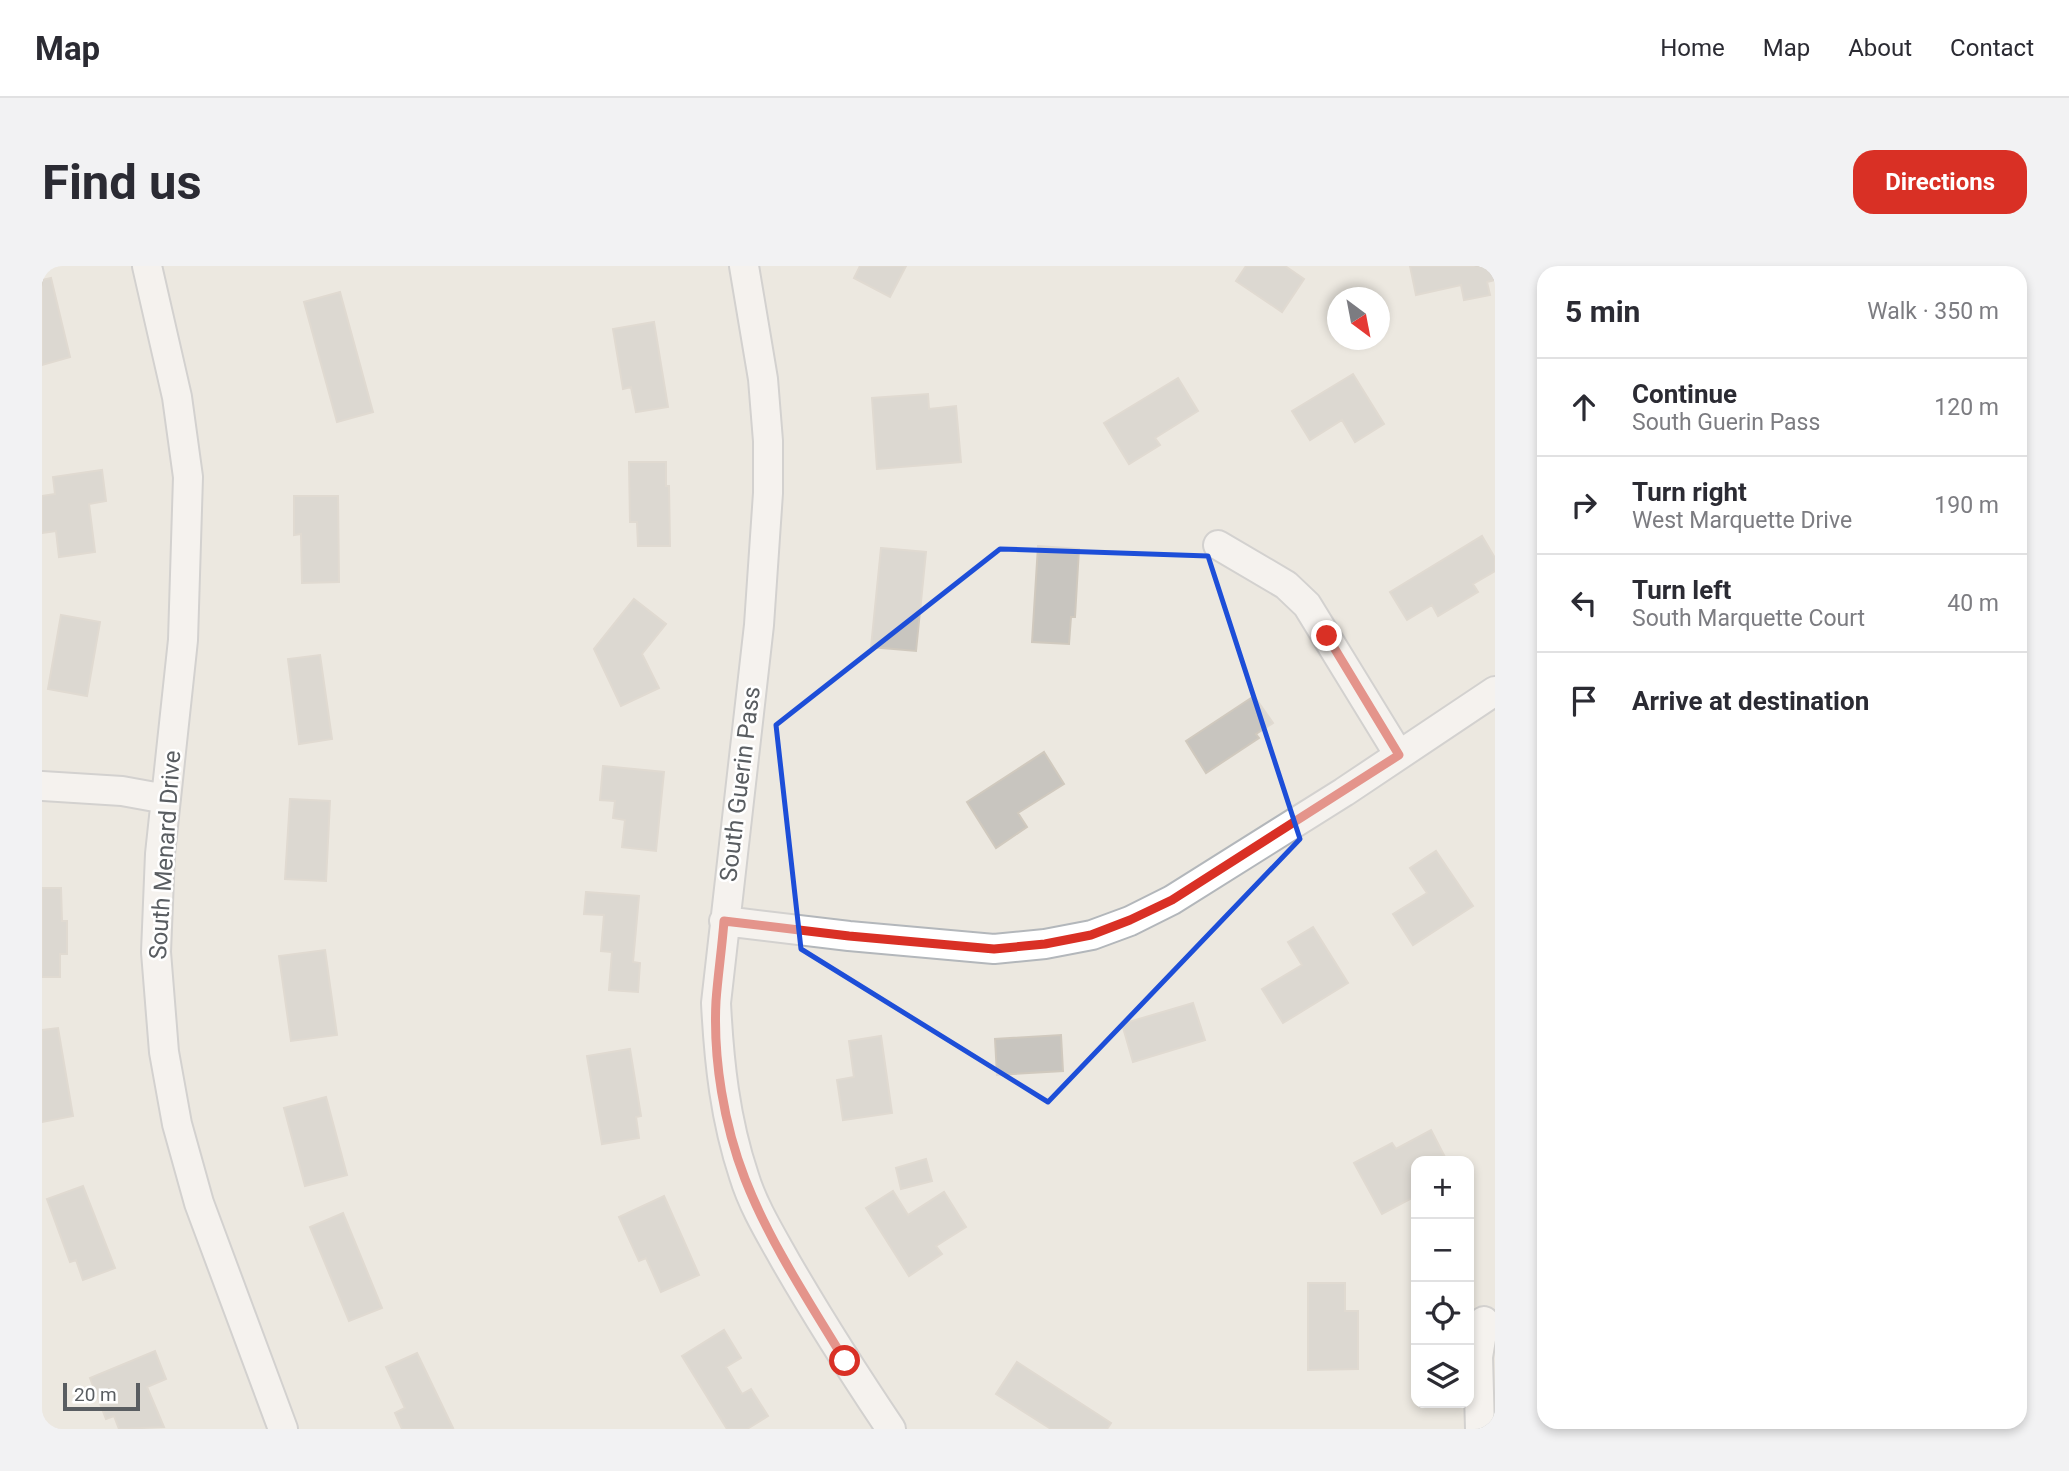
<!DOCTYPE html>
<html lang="en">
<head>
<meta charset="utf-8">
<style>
	body { margin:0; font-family:Roboto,sans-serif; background:#f2f2f3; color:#2b2b33 }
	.controls { position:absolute; right:21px; bottom:21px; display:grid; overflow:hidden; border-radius:14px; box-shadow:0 4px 10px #0003 }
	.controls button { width:63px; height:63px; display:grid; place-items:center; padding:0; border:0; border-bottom:2px solid #e1e1e2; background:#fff; color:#2b2b33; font:35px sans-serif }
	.compass { position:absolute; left:1285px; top:21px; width:63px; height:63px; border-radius:50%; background:#fff; box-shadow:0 4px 10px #0003; rotate:148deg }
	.scale { position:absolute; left:21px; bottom:18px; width:77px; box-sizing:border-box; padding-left:7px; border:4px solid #595d61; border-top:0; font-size:19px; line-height:24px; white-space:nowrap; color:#595d61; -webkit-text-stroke:5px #fff; paint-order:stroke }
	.stop { position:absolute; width:21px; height:21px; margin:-16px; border:5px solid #d93025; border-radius:50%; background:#fff }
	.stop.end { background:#d93025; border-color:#fff; box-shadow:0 2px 7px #0008 }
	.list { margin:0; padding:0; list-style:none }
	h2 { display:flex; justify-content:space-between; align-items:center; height:91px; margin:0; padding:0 28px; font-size:30px }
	h2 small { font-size:23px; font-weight:400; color:#7c7c81 }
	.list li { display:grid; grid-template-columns:46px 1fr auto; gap:21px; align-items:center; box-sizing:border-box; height:98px; padding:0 28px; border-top:2px solid #e1e1e2 }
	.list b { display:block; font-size:26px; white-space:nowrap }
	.list p { margin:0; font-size:23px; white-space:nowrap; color:#7c7c81 }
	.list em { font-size:23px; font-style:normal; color:#7c7c81 }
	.icon { flex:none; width:38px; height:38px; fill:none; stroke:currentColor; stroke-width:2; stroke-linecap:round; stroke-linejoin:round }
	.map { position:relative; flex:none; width:1453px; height:1163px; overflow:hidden; border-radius:21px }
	header { display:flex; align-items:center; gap:42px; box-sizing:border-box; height:98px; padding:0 35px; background:#fff; border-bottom:2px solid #e1e1e2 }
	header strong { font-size:33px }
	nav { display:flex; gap:38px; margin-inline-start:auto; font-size:24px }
	.intro { display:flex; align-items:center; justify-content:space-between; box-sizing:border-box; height:168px; padding:0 42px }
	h1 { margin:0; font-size:49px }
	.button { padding:18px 32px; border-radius:21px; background:#d93025; color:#fff; font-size:24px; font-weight:700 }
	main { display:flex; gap:42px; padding:0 42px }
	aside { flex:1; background:#fff; border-radius:21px; box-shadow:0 4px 10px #0003 }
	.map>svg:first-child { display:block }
</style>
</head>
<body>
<header>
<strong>Map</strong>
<nav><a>Home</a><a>Map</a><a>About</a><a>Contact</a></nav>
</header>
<div class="intro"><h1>Find us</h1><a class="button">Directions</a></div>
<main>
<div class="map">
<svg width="1453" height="1163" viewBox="0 0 1453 1163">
	<rect width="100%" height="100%" fill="#ece8e0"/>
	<path fill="#c8c5bf" stroke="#d0c9be" stroke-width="2" d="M818 0H864L848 31 812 12Z
		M1204 0H1243L1262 13 1240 46 1194 15Z
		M1368 0H1453V14L1445 16 1448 29 1422 34 1419 19 1374 29Z
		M9 12 28 91 0 99V14Z
		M298 26 331 146 295 156 262 36Z
		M612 56 626 141 594 146 589 121 581 123 571 63Z
		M1311 108 1342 158 1313 176 1300 154 1268 174 1250 145Z
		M1136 112 1156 145 1113 172 1118 179 1087 198 1062 157Z
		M886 128 887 143 914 140 919 196 835 203 830 132Z
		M587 196H624V220H627L628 280H596L595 256H588Z
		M60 204 64 235 47 238 53 286 17 291 14 265 0 267V230L13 228 11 211Z
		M252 230H296L297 316 260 317 259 268 252 269Z
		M1440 270 1453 292V305L1431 318 1436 326 1396 350 1390 339 1365 354 1348 326Z
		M996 280 1037 283 1033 351H1029L1027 378 990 376Z
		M839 282 884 286 874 385 829 381Z
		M592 333 624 358 600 388 617 422 579 440 552 383Z
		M19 349 58 356 45 430 6 423Z
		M278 389 290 473 257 478 246 393Z
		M1212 430 1231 457 1214 468 1217 472 1164 507 1144 475Z
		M1002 486 1022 518 976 547 985 561 954 582 925 536Z
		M561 500 622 506 614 585 580 581 583 554 571 552 573 535 558 534Z
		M248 533 288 535 284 615 243 613Z
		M1394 585 1431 640 1371 679 1351 648 1385 627 1368 602Z
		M0 622H19L20 655H25V688H18V711H0Z
		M544 626 597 630 591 696 598 697 596 726 567 724 570 686 559 685 562 649 542 648Z
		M1271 661 1306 717 1241 757 1220 723 1260 699 1246 676Z
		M283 684 295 769 249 775 237 690Z
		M1151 737 1163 774 1091 796 1080 758Z
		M16 762 31 850 0 856V764Z
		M1019 769 1021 805 955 809 953 773Z
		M839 770 850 847 801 854 795 814 812 811 807 775Z
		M588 783 599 850 594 851 597 872 560 878 545 790Z
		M284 831 305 909 263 920 242 842Z
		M1389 864 1405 895H1374V930L1340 948 1312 897 1350 877 1354 883Z
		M884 893 890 915 859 923 854 902Z
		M41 920 73 1002 41 1014 34 994 28 996 5 933Z
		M851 925 866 949 902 926 924 961 894 980 900 988 867 1010 824 942Z
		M622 930 657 1009 619 1026 604 992 597 995 577 951Z
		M301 947 340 1042 307 1055 268 961Z
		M1266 1017H1303V1045H1316V1103L1266 1104Z
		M682 1064 699 1092 684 1101 700 1128 709 1123 726 1150 705 1163H685L640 1090Z
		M113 1085 124 1113 105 1121 122 1161 77 1163 72 1150 64 1153 48 1112Z
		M375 1087 411 1162 408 1163H360L353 1147 363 1142 344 1101Z
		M975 1096 1069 1157 1065 1163H1009L954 1128Z"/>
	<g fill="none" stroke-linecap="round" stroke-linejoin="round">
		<g stroke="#b3b7bb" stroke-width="32">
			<path id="minor" d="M105 0 135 131 146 211 141 374 118 588 114 686 122 786 135 858 157 937 241 1163
				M702 0 721 113 726 175V227L717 359 674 737C677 796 683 853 702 910 711 940 729 969 744 996 777 1053 812 1108 849 1163
				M1176 279 1244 319 1265 339 1357 489
				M0 520 80 525 124 533
				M682 655 807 670 952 683 1003 678 1050 669 1088 655 1130 634 1302 526 1453 425
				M1438 1163 1436 1091 1442 1055"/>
		</g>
		<use href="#minor" stroke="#fff" stroke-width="28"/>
	</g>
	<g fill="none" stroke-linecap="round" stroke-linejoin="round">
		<path stroke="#d93025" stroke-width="9" d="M803 1095C768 1037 728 977 703 913 682 859 671 793 674 735 676 708 680 682 682 655L807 670 952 683 1003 678 1049 669 1088 654 1130 634 1357 489 1285 370"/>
	</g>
	<path d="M0 0H1453V1163H0ZM958 283 1166 290 1258 573 1006 836 759 683 734 459Z" fill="#ece8e0" fill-opacity=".55" fill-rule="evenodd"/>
	<path fill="none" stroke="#1d4ed8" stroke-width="5" stroke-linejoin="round" d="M958 283 1166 290 1258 573 1006 836 759 683 734 459Z"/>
	<g text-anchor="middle" stroke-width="5" stroke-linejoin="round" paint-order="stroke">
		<g font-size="24" fill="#595d61" stroke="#fff">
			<text transform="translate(698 518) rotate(-83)" y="8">South Guerin Pass</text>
			<text transform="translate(123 589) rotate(-86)" y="8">South Menard Drive</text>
		</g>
	</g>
</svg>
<div class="controls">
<button>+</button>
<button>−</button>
<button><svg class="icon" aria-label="locate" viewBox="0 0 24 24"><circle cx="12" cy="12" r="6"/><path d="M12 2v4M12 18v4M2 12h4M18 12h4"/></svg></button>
<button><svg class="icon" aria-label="layers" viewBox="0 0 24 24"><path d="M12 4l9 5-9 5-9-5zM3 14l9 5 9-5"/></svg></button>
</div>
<svg class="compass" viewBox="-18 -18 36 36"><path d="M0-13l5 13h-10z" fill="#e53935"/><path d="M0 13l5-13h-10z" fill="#7c7c81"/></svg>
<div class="scale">20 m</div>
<div class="stop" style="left:803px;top:1095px"></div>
<div class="stop end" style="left:1285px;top:370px"></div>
</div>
<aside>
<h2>5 min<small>Walk · 350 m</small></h2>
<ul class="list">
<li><svg class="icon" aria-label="ahead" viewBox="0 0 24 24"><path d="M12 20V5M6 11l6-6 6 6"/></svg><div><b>Continue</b><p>South Guerin Pass</p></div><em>120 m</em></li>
<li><svg class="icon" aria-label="right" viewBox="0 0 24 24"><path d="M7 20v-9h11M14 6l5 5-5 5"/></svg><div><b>Turn right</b><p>West Marquette Drive</p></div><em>190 m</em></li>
<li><svg class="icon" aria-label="left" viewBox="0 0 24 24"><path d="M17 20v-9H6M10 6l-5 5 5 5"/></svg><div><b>Turn left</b><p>South Marquette Court</p></div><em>40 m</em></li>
<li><svg class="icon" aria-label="arrive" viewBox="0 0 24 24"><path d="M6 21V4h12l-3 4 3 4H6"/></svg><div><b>Arrive at destination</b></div></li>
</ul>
</aside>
</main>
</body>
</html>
